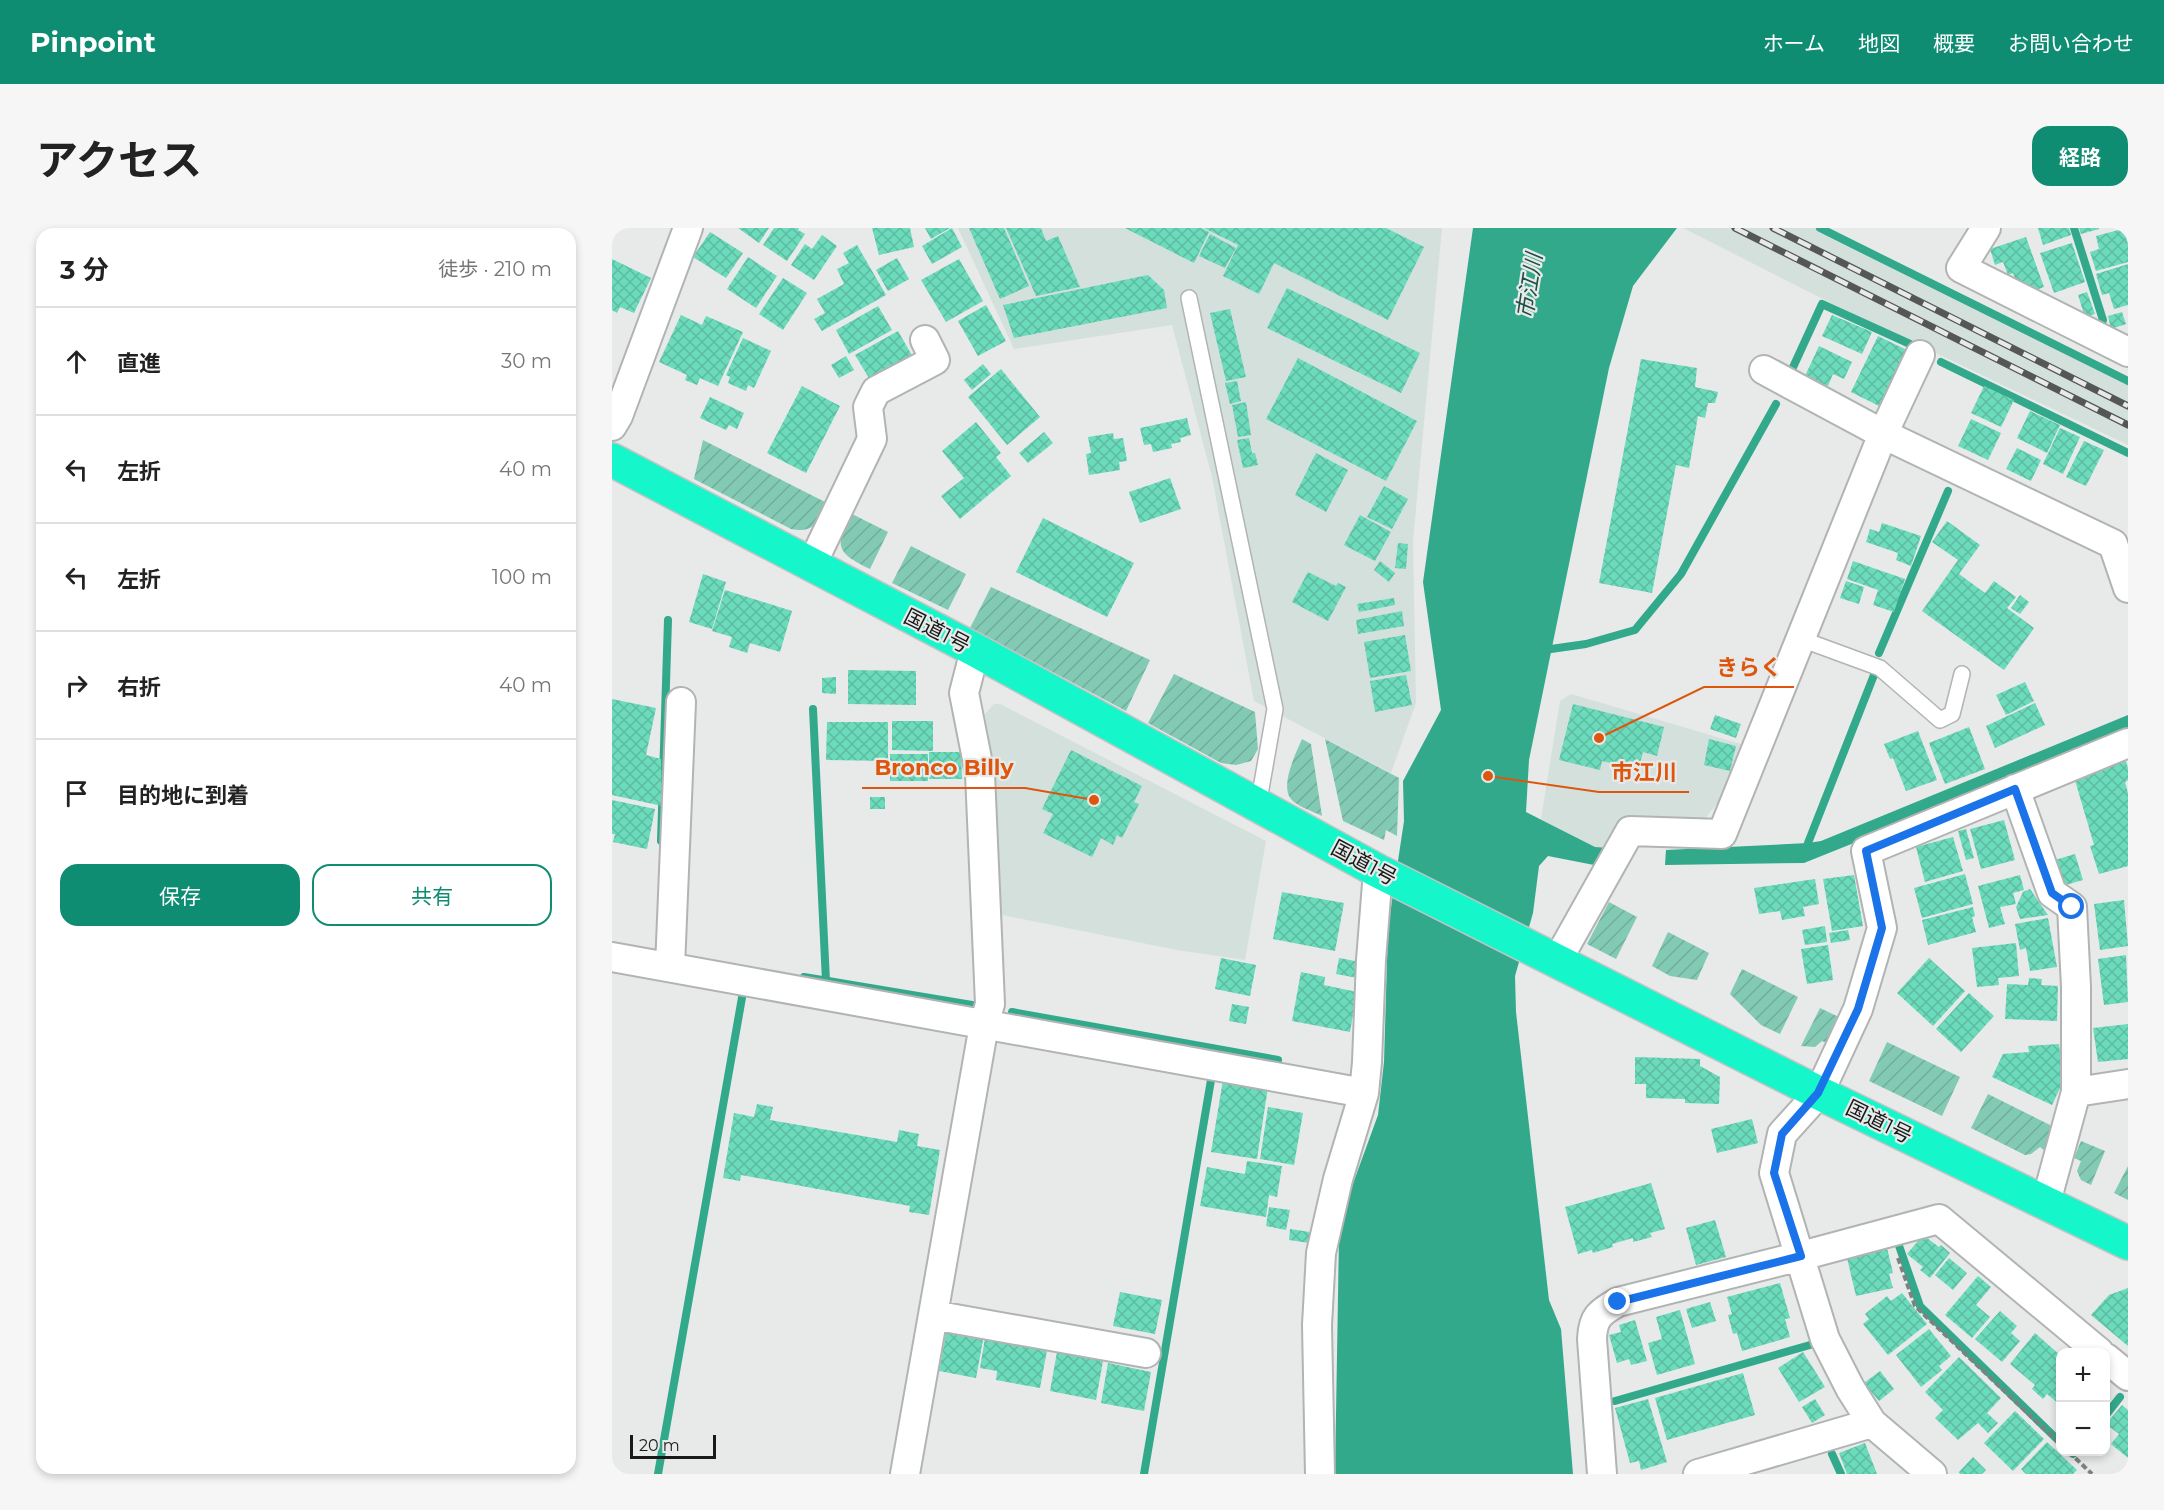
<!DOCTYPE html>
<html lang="ja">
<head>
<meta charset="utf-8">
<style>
	body { margin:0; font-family:Montserrat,"Noto Sans JP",sans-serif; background:#f6f6f6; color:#222 }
	.controls { position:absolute; right:18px; bottom:18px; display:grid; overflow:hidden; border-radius:12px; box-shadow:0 3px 9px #0003 }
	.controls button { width:54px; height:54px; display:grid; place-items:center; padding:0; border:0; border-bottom:2px solid #e0e0e0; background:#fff; color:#222; font:30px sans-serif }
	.scale { position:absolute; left:18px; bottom:15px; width:86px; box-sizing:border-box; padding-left:6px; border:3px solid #181a19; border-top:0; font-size:16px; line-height:21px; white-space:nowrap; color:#181a19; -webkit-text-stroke:4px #e7eae9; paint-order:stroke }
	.stop { position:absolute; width:18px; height:18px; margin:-14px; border:4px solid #1a73e8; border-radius:50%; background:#fff }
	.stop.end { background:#1a73e8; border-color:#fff; box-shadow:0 2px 6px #0008 }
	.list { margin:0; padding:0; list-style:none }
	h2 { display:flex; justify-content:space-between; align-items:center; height:78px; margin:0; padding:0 24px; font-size:26px }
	h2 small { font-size:20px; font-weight:400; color:#767676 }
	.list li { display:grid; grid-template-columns:39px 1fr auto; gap:18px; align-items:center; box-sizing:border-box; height:108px; padding:0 24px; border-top:2px solid #e0e0e0 }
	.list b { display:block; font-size:22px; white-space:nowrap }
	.list em { font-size:20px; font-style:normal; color:#767676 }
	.actions { display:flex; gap:12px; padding:18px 24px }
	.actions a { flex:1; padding:14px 0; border:2px solid #0f8d73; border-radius:18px; text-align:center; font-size:21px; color:#0f8d73 }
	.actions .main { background:#0f8d73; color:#fff }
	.icon { flex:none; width:33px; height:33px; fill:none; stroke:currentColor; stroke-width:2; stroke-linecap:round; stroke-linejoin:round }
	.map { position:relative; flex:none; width:1516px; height:1246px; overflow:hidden; border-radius:18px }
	header { display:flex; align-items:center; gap:36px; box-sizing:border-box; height:84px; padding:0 30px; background:#0f8d73; color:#fff }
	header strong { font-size:28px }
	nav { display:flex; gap:33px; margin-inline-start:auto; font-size:21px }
	.intro { display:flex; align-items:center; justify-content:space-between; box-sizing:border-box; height:144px; padding:0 36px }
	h1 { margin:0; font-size:42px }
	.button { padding:15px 27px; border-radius:18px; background:#0f8d73; color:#fff; font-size:21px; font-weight:700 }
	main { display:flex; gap:36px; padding:0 36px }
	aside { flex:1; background:#fff; border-radius:18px; box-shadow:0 3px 9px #0003 }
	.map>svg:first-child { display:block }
</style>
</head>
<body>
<header>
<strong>Pinpoint</strong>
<nav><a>ホーム</a><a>地図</a><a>概要</a><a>お問い合わせ</a></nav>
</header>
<div class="intro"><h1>アクセス</h1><a class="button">経路</a></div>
<main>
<aside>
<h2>3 分<small>徒歩 · 210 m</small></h2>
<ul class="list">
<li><svg class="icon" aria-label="ahead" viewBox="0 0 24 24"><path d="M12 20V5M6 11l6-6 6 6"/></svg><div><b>直進</b></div><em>30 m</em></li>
<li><svg class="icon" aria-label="left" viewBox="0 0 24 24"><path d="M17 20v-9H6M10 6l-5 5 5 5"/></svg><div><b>左折</b></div><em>40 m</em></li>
<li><svg class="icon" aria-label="left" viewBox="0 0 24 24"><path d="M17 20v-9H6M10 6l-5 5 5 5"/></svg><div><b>左折</b></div><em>100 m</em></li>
<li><svg class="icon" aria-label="right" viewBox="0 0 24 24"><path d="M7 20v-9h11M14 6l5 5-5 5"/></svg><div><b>右折</b></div><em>40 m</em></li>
<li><svg class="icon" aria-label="arrive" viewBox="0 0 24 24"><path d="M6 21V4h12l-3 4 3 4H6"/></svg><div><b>目的地に到着</b></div></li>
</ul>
<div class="actions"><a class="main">保存</a><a>共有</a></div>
</aside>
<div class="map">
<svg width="1516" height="1246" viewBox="0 0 1516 1246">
	<defs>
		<pattern id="garden-furrows" width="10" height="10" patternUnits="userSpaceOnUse" patternTransform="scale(1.5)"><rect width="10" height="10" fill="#82cab4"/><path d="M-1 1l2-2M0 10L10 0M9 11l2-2" fill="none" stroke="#70ad9a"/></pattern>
		<pattern id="building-cross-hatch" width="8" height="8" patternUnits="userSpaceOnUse" patternTransform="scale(1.5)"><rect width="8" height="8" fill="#6cdbbc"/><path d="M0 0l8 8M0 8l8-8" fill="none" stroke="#5dbba1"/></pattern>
	</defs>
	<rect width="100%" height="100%" fill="#e7eae9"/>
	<path fill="#d4e0dc" d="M346 0H830L801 313 804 475 779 545 642 473 600 249 560 97 402 121Z
		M1071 0H1206L1516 153V217L1213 72Z
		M959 466 1132 517 1110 570 1093 590 1010 595 998 620 983 619 929 591 948 473Z
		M382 476H388L654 613 633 732 565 722 390 687 382 537 373 486Z"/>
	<path fill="url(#garden-furrows)" d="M91 212 217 276C209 293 200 306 179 301L82 251Z
		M238 285 276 304 258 341C225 325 222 319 238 285Z
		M299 318 354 346 336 382 280 355Z
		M379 359 538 432 514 483 358 400Z
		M562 446 643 484 646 521 639 533 624 537 609 535 536 495Z
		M690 511 699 516 710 588C701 583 682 578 677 568 670 553 684 525 690 511Z
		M713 511 787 550 785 608 774 602 772 612 731 593Z
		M997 674 1025 689 1004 731 975 716Z
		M1056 704 1097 725 1085 752 1058 748 1040 738Z
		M1130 741 1186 769 1168 806 1149 797 1118 766Z
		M1208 780 1233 792 1220 817 1210 813 1203 819 1189 818Z
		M1275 814 1348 849 1330 888 1257 853Z
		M1376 866 1446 901 1434 924 1428 919 1419 926 1413 927 1359 900Z
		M1469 913 1493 923 1479 957 1469 952 1465 943 1469 933 1462 930Z
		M1516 938V972L1502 965Z"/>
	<path fill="#33a98c" d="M861 0H1065L1021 58 997 140 917 532 914 584 983 619 998 620 982 637 936 628 927 638 921 685 903 748 904 784 937 1072 949 1101 961 1246H723L727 1008 735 972 766 887 772 834 776 699 792 593 791 553 829 482 811 354Z
		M1516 487V505L1192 635 1053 637 1054 622 1196 615 1209 613Z"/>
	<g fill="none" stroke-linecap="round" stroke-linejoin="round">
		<path stroke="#33a98c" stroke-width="8" d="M1208 0 1516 153
			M1462 0 1491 92
			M1329 134 1516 225
			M1177 148 1210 76 1298 116
			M939 421 974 416 1023 402 1069 346 1164 176
			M1267 425 1336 263
			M201 481 214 753
			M49 613 56 392
			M1196 615 1262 447
			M192 749 366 778
			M400 784 666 832
			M1285 1012 1308 1078 1448 1214
			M1003 1173 1198 1117
			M1494 1187 1508 1169
			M1458 1224 1461 1226 1463 1224
			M1220 1226 1229 1246
			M46 1246 131 764
			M532 1246 599 852"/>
	</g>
	<path fill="url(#building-cross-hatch)" d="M126 0H157L147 15Z
		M162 0H187L186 2 193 6 175 33 151 17Z
		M260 0H298L302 19 267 27Z
		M313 0H338L319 11Z
		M340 0 350 19 320 36 310 18Z
		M357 0H392L417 58 388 71Z
		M394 0H429L434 13 446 8 468 59 424 68Z
		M513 0H589L597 4 582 35Z
		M592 0H774L812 19 776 92 662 35 647 66 611 48 626 17Z
		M1426 0H1457L1459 7 1431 17Z
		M1467 0H1487V1L1469 6Z
		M1514 0 1516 8V34L1484 43 1478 24 1487 21 1484 8Z
		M98 4 131 25 114 50 81 29Z
		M598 6 624 20 613 40 587 28Z
		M210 7 225 18 202 52 179 37 193 16 200 21Z
		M1414 9 1432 59 1424 62 1404 53 1401 45 1396 47 1391 34 1383 37 1378 21Z
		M1460 15 1473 54 1442 65 1428 25Z
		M245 17 274 67 210 103 202 91 213 85 205 71 232 56 225 41 237 35 231 25Z
		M136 29 165 48 144 80 115 61Z
		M285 30 297 51 276 63 264 42Z
		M0 31 39 50 22 85 8 79 5 85 0 82Z
		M347 31 371 73 334 94 309 52Z
		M1516 36V77L1502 81 1497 65 1490 67 1484 46Z
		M536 47 552 62 555 80 402 110 391 77Z
		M171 50 195 65 171 102 147 86Z
		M675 60 808 125 789 165 655 100Z
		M1475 64 1483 86 1473 89 1466 67Z
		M374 77 394 113 366 128 346 93Z
		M266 78 280 102 237 126 224 102Z
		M618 81 634 149 614 153 598 85Z
		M1510 84 1514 96 1499 101 1496 88Z
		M69 87 90 97 94 88 131 104 106 158 88 150 85 157 73 152 75 147 47 134Z
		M1220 87 1260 104 1250 126 1210 108Z
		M286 103 302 131 260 155 243 127Z
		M1266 108 1297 123 1269 179 1239 164Z
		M131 110 159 123 142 160 136 157 134 163 116 155 118 149 114 147Z
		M1207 118 1240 134 1232 151 1221 146 1216 158 1193 148Z
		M234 128 242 142 227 150 219 137Z
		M686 130 805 193 774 253 654 191Z
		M1029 131 1085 140 1083 159 1106 164 1103 175H1096L1093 190 1086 188 1077 240 1064 237 1040 365 987 355Z
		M371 136 379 146 360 162 352 152Z
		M389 141 428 189 395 217 356 169Z
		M625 153 629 173 618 176 613 155Z
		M190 158 228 178 194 245 155 225Z
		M1372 158 1402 172 1389 199 1359 185Z
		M98 169 132 185 125 201 117 197 114 202 88 190Z
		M634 174 639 207 626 209 620 177Z
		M1418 183 1448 197 1435 225 1405 210Z
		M575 190 579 207 568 210 569 214 559 216 560 220 541 224 539 216 532 217 528 200Z
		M1359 191 1389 205 1376 232 1346 218Z
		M364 194 389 225 384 229 399 248 348 291 329 268 352 250 330 223Z
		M1448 200 1468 209 1451 246 1431 236Z
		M432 204 441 215 416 235 407 225Z
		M501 205 502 211 511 210 515 233 507 234 508 242 477 247 474 226 479 225 476 209Z
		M637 210 640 225H643L646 237 631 240 625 212Z
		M1472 213 1492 222 1474 258 1454 249Z
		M1405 220 1429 232 1419 253 1394 241Z
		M704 225 736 242 714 284 683 267Z
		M558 250 569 281 528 295 517 264Z
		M772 258 796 271 780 301 755 289Z
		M748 287 779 304 763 333 732 317Z
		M431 290 522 335 495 389 404 344Z
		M1335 293 1368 317 1347 346 1373 365 1382 353 1404 369 1395 380 1422 400 1392 442 1310 383 1346 332 1320 314Z
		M1270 295 1309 308 1299 338 1284 332 1286 325 1254 314 1258 301 1267 304Z
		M786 315 796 316 794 341 783 340Z
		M768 333 783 345 777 354 762 342Z
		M1241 333 1293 351 1282 384 1261 377 1266 362 1235 351Z
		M696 344 724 358 726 355 734 359 716 393 680 374Z
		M91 346 114 354 100 401 77 394Z
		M1234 353 1252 359 1247 376 1228 370Z
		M113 362 180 383 168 424 138 415 135 425 117 419 120 409 100 403Z
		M1408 367 1417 374 1408 386 1399 380Z
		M782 370 783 377 747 384 745 376Z
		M790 383 792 398 746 406 744 392Z
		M793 407 799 443 758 450 752 414Z
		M236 442 304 443V477L236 476Z
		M794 447 800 477 763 484 758 453Z
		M224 449V466L210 465V450Z
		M1413 454 1422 473 1394 487 1384 467Z
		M0 471 44 480 34 527 49 531 50 578 0 567Z
		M1423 475 1433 497 1383 520 1374 498Z
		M961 476 1052 499 1045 528 1031 524 1028 535 1017 533 1015 539 990 533 988 542 947 532Z
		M1103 487 1129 496 1124 510 1098 501Z
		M280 493H321V523L280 522Z
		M215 494H276V533L214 532Z
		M1357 499 1373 541 1333 556 1317 515Z
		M1306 503 1325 552 1294 563 1281 530 1278 531 1272 516Z
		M1097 511 1124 518 1118 543 1092 537Z
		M459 522 530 558 522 574 527 576 510 610 505 607 501 617 489 610 480 629 431 605 441 586 430 581Z
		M317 524H349L350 551H317Z
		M278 526H316V553H278Z
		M1512 527 1516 540V552L1513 554 1516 565V638L1487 646 1478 618 1482 617 1460 542Z
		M258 569H273V581H258Z
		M0 572 43 581 35 621 1 614 3 606H0Z
		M1392 592 1403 632 1369 641 1358 601Z
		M1354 601 1362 630 1354 632 1346 603Z
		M1341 609 1351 643 1313 654 1304 619Z
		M1463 626 1471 652 1443 660 1436 634Z
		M1353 646 1361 676 1310 690 1302 660Z
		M1242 647 1251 698 1220 703 1211 651Z
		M1408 647 1412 662 1401 665 1404 676 1388 679 1393 696 1377 700 1366 658Z
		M1203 651 1207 676 1191 679 1193 688 1170 692 1168 683 1147 686 1142 660Z
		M1418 661 1436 687 1408 691 1404 679 1411 664Z
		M670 664 732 675 723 723 661 711Z
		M1512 672 1516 718 1488 722 1482 676Z
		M1361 679 1363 688 1360 689 1364 704 1316 717 1310 692Z
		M1436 690 1445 739 1418 743 1414 720 1408 722 1403 696Z
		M1213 698 1215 714 1193 717 1190 702Z
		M1236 702 1238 712 1219 715 1217 705Z
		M1404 715 1407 748 1386 750 1387 757 1365 759 1360 720Z
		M1216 717 1221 752 1195 756 1189 721Z
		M1514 727 1516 774 1492 777 1486 731Z
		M609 730 644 737 638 768 603 761Z
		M727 730 754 735 751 751 724 746Z
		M1317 730 1353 763 1321 798 1285 765Z
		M689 744 713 749 712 757 745 764 738 804 680 793Z
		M1417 750 1430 751 1429 757 1446 758 1445 793 1393 791 1395 756 1416 757Z
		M1357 765 1382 788 1349 824 1324 801Z
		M620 776 637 779 634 796 617 793Z
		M1516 796V831L1486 834 1481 800Z
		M1447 816 1451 854 1440 877 1380 849 1391 826 1417 824 1416 818Z
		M1023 829 1088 831V838L1108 849 1107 876 1073 875V871L1034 870V856H1023Z
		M611 852 656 859 645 931 599 924Z
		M145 876 161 879 158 892 285 914 287 902 307 906 305 918 328 922 317 987 297 984 298 978 129 947 128 953 111 950 122 885 142 889Z
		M656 879 691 885 682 937 648 931Z
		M1140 891 1146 915 1105 925 1099 901Z
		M635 933 670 938 665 969 657 967 654 989 588 978 595 939 633 946Z
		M1039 955 1053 1001 1038 1005 1040 1009 1021 1014V1010L1000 1016 1001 1019 981 1025 980 1022 966 1026 953 979Z
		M657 979 678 982 674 1002 654 998Z
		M1103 992 1114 1029 1084 1037 1074 1000Z
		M678 1001 698 1004 697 1015 677 1012Z
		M1311 1007 1327 1019 1329 1017 1338 1025 1318 1050 1308 1042 1311 1039 1295 1026Z
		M1275 1020 1281 1045 1277 1046 1281 1060 1244 1068 1235 1030Z
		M1337 1030 1355 1045 1341 1062 1323 1047Z
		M1366 1048 1379 1059 1364 1077 1378 1089 1360 1110 1333 1087Z
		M1168 1055 1178 1090 1173 1091 1178 1109 1130 1123 1125 1105 1121 1106 1116 1087 1120 1086 1115 1069Z
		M1516 1060V1118L1479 1087 1497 1067Z
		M508 1064 550 1072 543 1106 501 1098Z
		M1290 1065 1315 1096 1276 1127 1251 1096 1257 1091 1253 1086 1275 1068 1279 1073Z
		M1098 1074 1104 1093 1080 1100 1074 1081Z
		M1068 1082 1083 1136 1045 1147 1036 1115 1050 1111 1044 1089Z
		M1388 1083 1405 1098 1399 1105 1408 1113 1390 1134 1363 1111Z
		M1023 1092 1035 1133 1019 1137 1017 1131 1005 1135 997 1107 1009 1104 1007 1097Z
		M1317 1101 1339 1128 1327 1138 1330 1142 1309 1159 1284 1127Z
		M334 1105 371 1112 364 1150 327 1143Z
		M1423 1105 1448 1127V1172L1446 1175 1435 1166 1431 1171 1420 1161 1423 1157 1398 1136Z
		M373 1110 435 1122 428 1160 384 1152 385 1143 368 1140Z
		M445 1124 491 1133 484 1172 438 1163Z
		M1191 1124 1213 1159 1187 1174 1166 1140Z
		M1347 1129 1389 1170 1375 1185 1386 1195 1376 1205 1366 1195 1346 1212 1323 1190 1331 1182 1313 1164Z
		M496 1135 539 1144 532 1183 489 1175Z
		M1268 1143 1282 1161 1267 1173 1252 1155Z
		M1131 1145 1143 1187 1055 1212 1043 1170Z
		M1036 1171 1055 1234 1029 1242 1027 1233 1018 1235 1003 1180Z
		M1203 1171 1213 1187 1200 1195 1190 1179Z
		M1510 1177 1516 1182V1230L1499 1216 1507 1206 1494 1196Z
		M1403 1183 1432 1211 1401 1243 1372 1215Z
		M1435 1214 1465 1242 1461 1246H1414L1409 1241Z
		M1253 1215 1265 1246H1235L1227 1225Z
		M1361 1229 1374 1242 1370 1246H1348L1347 1244Z"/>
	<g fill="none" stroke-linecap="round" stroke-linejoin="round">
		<g stroke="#b1b4b3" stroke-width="18">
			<path id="lane" d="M577 70 663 481 646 578
				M1189 411 1268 440 1328 492 1340 486 1350 446"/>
		</g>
		<g stroke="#b1b4b3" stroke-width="32">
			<path id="street" d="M1374 0 1349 40 1516 124
				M1152 142 1271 206 1308 127
				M0 198 6 188 76 0
				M199 338 260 211 256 179 264 163 323 132 313 112
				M1403 561 1440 665 1460 679 1464 759V864
				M0 729 752 865
				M945 733 1018 603 1110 606 1271 206 1501 316 1516 360
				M58 739 69 474
				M1434 974 1464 864 1516 856
				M321 1087 534 1125
				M1494 1130 1516 1148
				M293 1246 372 797 378 776 368 546 352 465 363 422
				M708 1246 705 1097 709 1025 726 951 752 865 755 834 759 732 766 643
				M990 1246 980 1111C981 1089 987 1085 1006 1074L1189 1028 1327 991 1487 1124
				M1086 1246 1260 1195
				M1320 1246 1260 1195 1238 1160 1213 1111 1162 945 1170 906 1207 865 1246 781 1270 700 1254 623 1516 515"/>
		</g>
		<g stroke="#c3c3c3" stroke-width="36">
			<path id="highway" d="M0 232 363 422 766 643 1207 865 1516 1015"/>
		</g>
		<path stroke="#7f8180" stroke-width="4" stroke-dasharray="6 3" stroke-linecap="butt" d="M1286 1030 1303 1078 1448 1216
			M1457 1224 1480 1246"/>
		<use href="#lane" stroke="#fff" stroke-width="15"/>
		<use href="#street" stroke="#fff" stroke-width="28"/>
		<use href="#highway" stroke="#15f7ca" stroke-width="33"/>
		<g stroke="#545756" stroke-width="7">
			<path id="rail" d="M1123 0 1516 197
				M1161 0 1516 178"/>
		</g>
		<use href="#rail" stroke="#e7eae9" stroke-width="4.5" stroke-dasharray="14" stroke-linecap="butt"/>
	</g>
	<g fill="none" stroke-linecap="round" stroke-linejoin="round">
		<path stroke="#1a73e8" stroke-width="8" d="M1006 1074 1189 1028 1162 945 1170 906 1206 865 1246 781 1270 700 1254 623 1403 561 1440 665 1460 679"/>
	</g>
	<g text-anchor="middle" stroke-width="4.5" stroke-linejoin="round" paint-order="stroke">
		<g font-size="21" fill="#181a19" stroke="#e7eae9">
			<text transform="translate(325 403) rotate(27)" y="7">国道1号</text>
			<text transform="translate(752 635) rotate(28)" y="7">国道1号</text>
			<text transform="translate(1267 894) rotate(26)" y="7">国道1号</text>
		</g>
		<g font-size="22" font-style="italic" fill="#205043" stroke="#e7eae9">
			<text transform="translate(917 58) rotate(-81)" y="8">市江川</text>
		</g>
	</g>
	<path fill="none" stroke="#de560d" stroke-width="2" d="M987 510L1092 459H1182M482 572L413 560H250M876 548L987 564H1077"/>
	<g fill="#de560d" stroke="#e7eae9" stroke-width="2">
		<circle cx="987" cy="510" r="6"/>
		<circle cx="482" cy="572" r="6"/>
		<circle cx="876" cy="548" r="6"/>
	</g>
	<g font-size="22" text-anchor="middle" font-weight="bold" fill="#de560d" stroke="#e7eae9" stroke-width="4.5" stroke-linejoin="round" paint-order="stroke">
		<text x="1137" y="447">きらく</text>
		<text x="332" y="547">Bronco Billy</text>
		<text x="1032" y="552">市江川</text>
	</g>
</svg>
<div class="controls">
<button>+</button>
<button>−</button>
</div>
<div class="scale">20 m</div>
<div class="stop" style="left:1460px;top:679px"></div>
<div class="stop end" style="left:1006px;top:1074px"></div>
</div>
</main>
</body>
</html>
